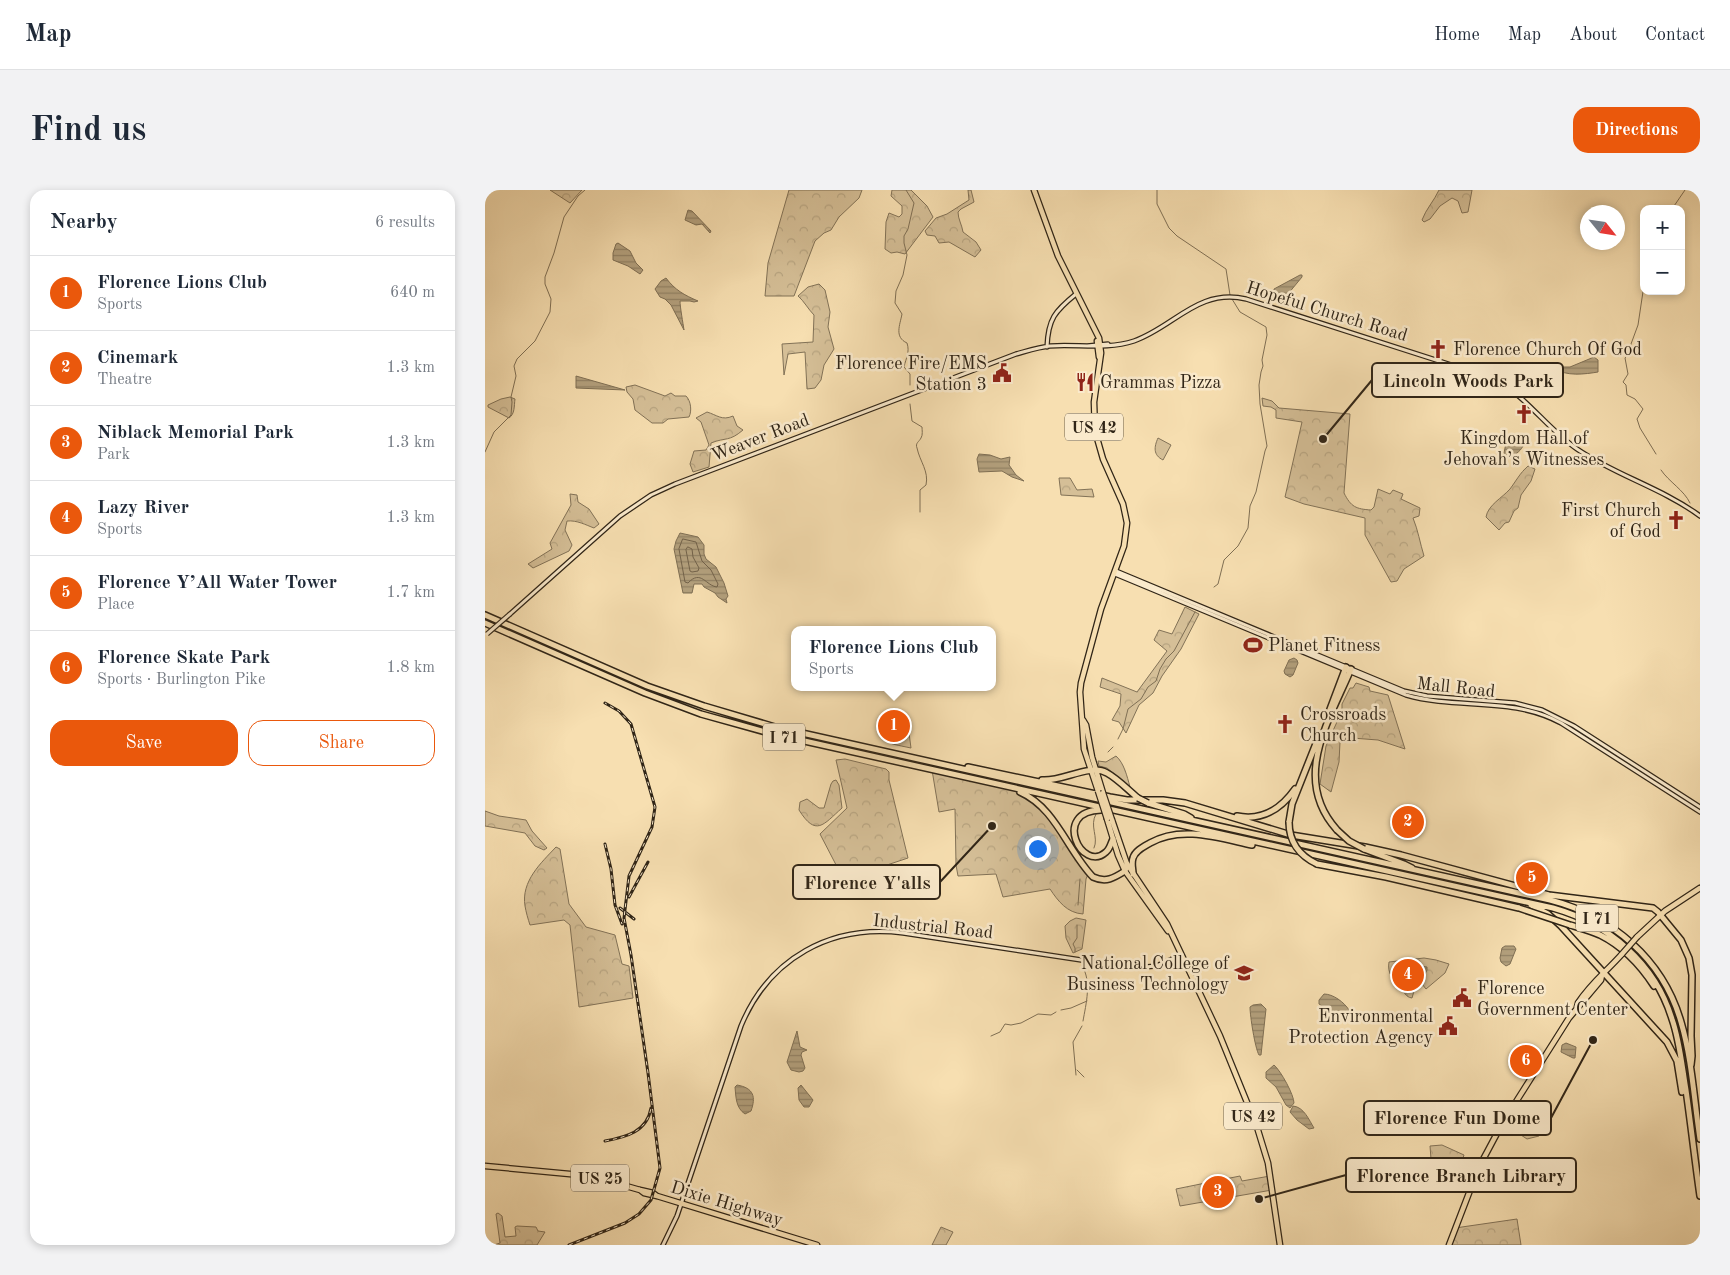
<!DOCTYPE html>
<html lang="en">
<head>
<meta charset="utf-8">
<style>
	body { margin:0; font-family:"Old Standard TT",serif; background:#f2f2f3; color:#1f2937 }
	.controls { position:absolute; right:15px; top:15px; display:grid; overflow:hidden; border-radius:10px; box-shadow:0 2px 8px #0003 }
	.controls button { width:45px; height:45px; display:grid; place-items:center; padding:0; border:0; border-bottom:1px solid #e0e1e3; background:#fff; color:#1f2937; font:25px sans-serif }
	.compass { position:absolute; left:1095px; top:15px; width:45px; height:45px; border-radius:50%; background:#fff; box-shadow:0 2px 8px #0003; rotate:120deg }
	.you { position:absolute; left:552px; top:658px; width:18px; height:18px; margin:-12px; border:4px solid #fff; border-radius:50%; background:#1a73e8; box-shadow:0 0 0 8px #1a73e833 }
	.badge { display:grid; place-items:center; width:32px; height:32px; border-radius:50%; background:#ea580c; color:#fff; font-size:16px; font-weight:700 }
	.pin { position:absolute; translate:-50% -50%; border:2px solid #fff; box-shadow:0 1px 5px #0006 }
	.popup { position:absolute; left:306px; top:436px; width:205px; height:65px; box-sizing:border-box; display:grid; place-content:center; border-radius:10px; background:#fff; filter:drop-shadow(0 1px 4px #0005); font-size:16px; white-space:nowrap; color:#747a83 }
	.popup b { font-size:19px; color:#1f2937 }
	.popup::after { content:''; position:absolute; left:50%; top:100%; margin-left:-10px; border:10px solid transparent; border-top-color:#fff }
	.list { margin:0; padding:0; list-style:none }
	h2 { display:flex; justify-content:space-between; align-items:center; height:65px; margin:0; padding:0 20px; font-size:21px }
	h2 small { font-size:16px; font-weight:400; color:#747a83 }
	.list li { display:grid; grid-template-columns:32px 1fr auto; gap:15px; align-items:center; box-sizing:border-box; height:75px; padding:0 20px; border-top:1px solid #e0e1e3 }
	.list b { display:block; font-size:19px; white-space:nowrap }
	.list p { margin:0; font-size:16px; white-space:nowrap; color:#747a83 }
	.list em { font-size:16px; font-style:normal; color:#747a83 }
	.actions { display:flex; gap:10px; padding:15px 20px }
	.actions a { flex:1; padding:11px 0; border:1px solid #ea580c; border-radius:15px; text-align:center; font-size:18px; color:#ea580c }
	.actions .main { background:#ea580c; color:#fff }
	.map { position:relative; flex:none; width:1215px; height:1055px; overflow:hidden; border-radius:15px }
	header { display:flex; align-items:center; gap:30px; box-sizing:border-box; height:70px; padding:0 25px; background:#fff; border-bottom:1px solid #e0e1e3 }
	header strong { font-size:24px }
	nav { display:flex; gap:28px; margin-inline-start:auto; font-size:18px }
	.intro { display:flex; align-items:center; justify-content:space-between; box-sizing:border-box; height:120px; padding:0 30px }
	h1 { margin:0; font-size:35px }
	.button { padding:12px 22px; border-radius:15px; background:#ea580c; color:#fff; font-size:18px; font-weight:700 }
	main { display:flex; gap:30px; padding:0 30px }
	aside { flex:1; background:#fff; border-radius:15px; box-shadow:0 2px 8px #0003 }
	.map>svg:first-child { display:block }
</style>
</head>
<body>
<header>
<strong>Map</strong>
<nav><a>Home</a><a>Map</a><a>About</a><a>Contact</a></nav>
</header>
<div class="intro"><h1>Find us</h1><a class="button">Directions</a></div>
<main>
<aside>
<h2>Nearby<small>6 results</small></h2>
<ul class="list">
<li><span class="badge">1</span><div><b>Florence Lions Club</b><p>Sports</p></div><em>640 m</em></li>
<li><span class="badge">2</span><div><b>Cinemark</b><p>Theatre</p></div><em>1.3 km</em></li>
<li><span class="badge">3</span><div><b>Niblack Memorial Park</b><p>Park</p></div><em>1.3 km</em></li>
<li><span class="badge">4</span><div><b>Lazy River</b><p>Sports</p></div><em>1.3 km</em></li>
<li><span class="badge">5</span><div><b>Florence Y’All Water Tower</b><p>Place</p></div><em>1.7 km</em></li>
<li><span class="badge">6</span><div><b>Florence Skate Park</b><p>Sports · Burlington Pike</p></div><em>1.8 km</em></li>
</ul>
<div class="actions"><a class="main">Save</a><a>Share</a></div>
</aside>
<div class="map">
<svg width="1215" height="1055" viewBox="0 0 1215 1055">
	<defs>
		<pattern id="forest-crowns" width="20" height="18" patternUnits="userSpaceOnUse" patternTransform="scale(1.25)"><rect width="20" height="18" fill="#d5bf97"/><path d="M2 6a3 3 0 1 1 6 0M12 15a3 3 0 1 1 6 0" fill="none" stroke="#b7a481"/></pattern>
		<pattern id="water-rules" width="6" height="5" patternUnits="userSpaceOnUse" patternTransform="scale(1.25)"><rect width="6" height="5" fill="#b3a07d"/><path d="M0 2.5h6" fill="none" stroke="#928265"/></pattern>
	</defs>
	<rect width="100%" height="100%" fill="#f7dfb1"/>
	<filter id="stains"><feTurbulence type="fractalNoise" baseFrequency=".004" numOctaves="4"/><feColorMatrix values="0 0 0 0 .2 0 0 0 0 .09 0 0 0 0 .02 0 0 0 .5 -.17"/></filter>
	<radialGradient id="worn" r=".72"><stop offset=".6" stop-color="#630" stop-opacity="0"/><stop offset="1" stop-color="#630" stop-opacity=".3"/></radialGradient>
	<path fill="#d5bf97" stroke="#827257" d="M673 248 686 255 678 270C668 265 669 257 673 248Z
		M394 527 419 530 424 543 426 558C398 552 400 555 394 527Z
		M1034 857 1048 867 1047 872 1041 884 1038 882 1035 884V881L1032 877 1036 870 1030 862Z"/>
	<path fill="url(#forest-crowns)" stroke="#827257" d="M65 0H97L85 13Z
		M304 0H377L374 8 354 27 346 40 339 43 330 51 309 106H280L283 73Z
		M407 0H426L442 16 448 27 420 64 412 62 406 63 400 59 401 32 404 23 414 27 417 24V16L406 6Z
		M483 0H486L489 12 476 19 473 22C473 29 477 35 478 42L491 52 496 60 490 67 464 52 454 53 450 46 442 45 440 41 451 28 462 24 484 10Z
		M954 0H987L983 22 977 23 973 11 967 8 955 16 945 29 939 32 937 30C941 19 949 11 954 0Z
		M334 94 340 100 345 122 343 137 349 159 339 175 336 190 330 198 322 199 320 162 303 164 299 185 297 154 328 152 329 125C323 119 319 111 313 106L323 97Z
		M150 195 180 206 186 203 190 206H201C206 211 207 221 204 227L183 229 178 233H167L150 220 148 209 142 202 141 197Z
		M25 207 30 209C29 216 30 224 24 228L3 217V215L16 209Z
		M777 208 787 211 794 218 865 224 859 303C866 317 871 319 886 320L889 317 893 299 905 304 908 300 918 304 916 309 935 318 934 326 928 328C933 340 935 353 939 366L919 379 912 391 906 392 880 345V328L819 314 800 307 817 232 791 228V220L786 217 778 216Z
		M222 222C232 225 237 231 248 226L252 236 258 240C244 252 241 247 226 253L224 277 208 282 205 274 209 261 221 260 224 255 216 232 211 228Z
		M1043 276 1050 279 1046 291 1036 305 1033 318 1029 321 1024 332 1020 333 1014 340 1001 327C1003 315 1017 308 1025 299 1031 291 1035 283 1043 276Z
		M574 288H585L592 300 607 299 609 307 576 305Z
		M85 304 92 305 93 312 104 319 114 334 109 338C101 335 92 330 82 331L80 340 87 355 84 361 48 378 43 374 67 359 65 353 86 315Z
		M700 417 714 424 696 459 677 486 668 503 654 515 641 543 634 532 627 530 635 516 636 504 615 497 617 488 652 502 682 461 669 450 674 440 687 444Z
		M871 493 884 497 885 501 903 505 920 559 893 550 867 548 861 545 855 552 854 572 846 602 835 594 841 556 857 521V514L865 498H868Z
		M631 566C639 573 642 586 645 597L622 578 614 576 613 571 621 572Z
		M360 569 401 579 404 582V590L423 668 402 675 381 677 362 696 335 644 362 618 351 570Z
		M447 580 523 597 540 604 554 614 604 682 601 689 598 724C582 723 573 711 565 699L518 707 511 684 473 686 471 675 470 619 454 622Z
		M351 590 354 595 357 618C338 635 331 647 314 620L315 612 322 609 334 618H339L346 594 348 591Z
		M0 621 14 626 41 630 47 641 62 658 59 660 50 656 40 643 0 636Z
		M71 657 75 659 84 714 101 737 130 745 137 774 144 776 148 808 94 817 85 735 79 730 45 735C43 729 41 722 40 716 36 691 56 673 71 657Z
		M591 728 601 730 597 759 588 763 581 748 580 736 585 731Z
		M939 768 951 770 964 774 960 783 941 799 937 794 929 801 927 808C920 807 920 802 915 797 908 790 902 783 904 772Z
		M1034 916 1044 922 1059 937 1054 946 1042 949 1021 935Z
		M957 955 979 965 974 980 946 969 945 956Z
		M755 986 757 991 785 986 787 1000 695 1016 691 999Z
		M13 1023 17 1026 20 1047 31 1046 30 1037 32 1036 51 1037 53 1041 60 1042 52 1055H0V1052L9 1055 15 1053 11 1024Z
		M1032 1029 1036 1055H964L970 1038Z
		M456 1037 468 1042 461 1055H447Z"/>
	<path fill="url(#water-rules)" stroke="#7f6f54" d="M203 20 207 21 226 41 225 43 217 34 211 35 200 30Z
		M133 53 145 61 151 73 158 80 155 84 143 76 128 70V63L131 54Z
		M815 85H817V87L798 110H793L789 106V99Z
		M181 88C190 100 199 105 213 111L209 112 205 111H195C195 117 198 133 199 140L186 115 180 109 175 107 170 99 176 91Z
		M1109 167 1113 170V182C1101 184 1080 187 1070 178L1072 177H1085Z
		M91 186 140 200 91 198Z
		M1026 247 1036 251 1038 256C1035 262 1028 267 1021 266L1019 263 1022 248Z
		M494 264 505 265 516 269 525 267 524 275 531 285 539 291 527 287 517 281 494 282 492 269Z
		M195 343 213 347 219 355V364L221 369 231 377 239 393 243 406 241 409 242 413 233 407 230 403 219 397 217 394H209L207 403H198L189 359 191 351Z
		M809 468 812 470 813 473 808 485 805 487 800 484 799 481 804 470Z
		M1020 756H1029L1031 759 1025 774 1021 776 1016 772 1015 768 1017 758Z
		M934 776 942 777V780L940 784 937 782 935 785 933 784 935 788 928 792 926 789 930 786V783L924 784 927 786H923L922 789 924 792 922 793 921 790 914 788 909 785 910 781 912 779 918 781 923 779 926 781 930 782V778Z
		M839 804C848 804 859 812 864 820L863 823C854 824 842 820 834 814V810Z
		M776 814 781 819 776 865H774C770 858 765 826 765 817L768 815Z
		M312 841 315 857 322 860 317 862 316 865 320 878 318 881 314 882 306 880 302 872Z
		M1081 853 1091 857 1090 868H1088L1076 862 1077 855Z
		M789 875C796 881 809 905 809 913L805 918 801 915 791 897 781 888V882Z
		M252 895C269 898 271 907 266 921L260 924C251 918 251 908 250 897Z
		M316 895 328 910 324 917H319L314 910 313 898Z
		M808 916C819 917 824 930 829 938L824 939 812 930 805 922Z"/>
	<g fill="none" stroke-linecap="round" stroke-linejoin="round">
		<path stroke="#72624a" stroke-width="1" d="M198 349 211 352 217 371 226 380 233 394 232 397C221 396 216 379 203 393L200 392 194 359Z
			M203 357 207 359 208 367 214 378 213 381 207 382 205 381 201 360Z"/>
		<path stroke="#7f6f54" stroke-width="1" d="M421 0 429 13 423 39 419 46V53L422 65 418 85 411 101 410 113 417 124C415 135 409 147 422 153 425 162 421 168 419 177L425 184V195
			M672 0V14L684 38 692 46 741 79 745 105
			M1187 19 1200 0
			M1159 95 1153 135 1146 154V161L1140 168 1143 184 1138 192 1141 195 1142 205 1150 209 1158 219 1152 229 1155 238 1171 264
			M425 214 427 231 437 237C437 240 438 245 436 248 434 252 430 253 432 258 435 272 444 281 441 295L435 300V322
			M0 262 9 242 26 225 27 212 26 207 31 186 29 176 32 169 50 151 65 122 66 109 60 94V87L69 63 79 27 93 6 100 0
			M1176 280C1184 292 1199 300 1205 313
			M729 397 733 394 739 370 753 356 763 338 765 316 771 302 780 261 782 256 775 214 774 195 776 182 778 176 777 170 782 145 781 137 755 122 747 109
			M633 549 638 539 643 519 656 509 663 497 671 491 675 479 681 469 689 461 710 422
			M623 562 628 557
			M609 658C614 647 604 636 611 624
			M593 715 595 689
			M590 762V758L588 754 592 748V735
			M597 776C607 791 601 814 598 831
			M576 820 586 818 602 811
			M506 846 515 842 520 834 526 835 536 833 553 824 566 825 571 822
			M592 880 599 887
			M591 885 588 852 597 836"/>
		<g stroke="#302517" stroke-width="5.5">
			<path id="secondary" d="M602 156 623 154
				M562 157C563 129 570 121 591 104
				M631 381 919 501 942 506 1030 513 1057 520 1089 536 1215 617
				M630 384 921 505C973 520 1026 506 1076 533L1215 622
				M25 424 135 326 166 305 190 294 531 164C542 161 554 157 565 156 593 154 622 160 649 151 689 137 713 98 761 109L1007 188C1041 205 1061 238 1092 259 1130 285 1177 298 1215 326
				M178 1055 192 1026 256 836C284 768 346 734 418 743L649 778 671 776 696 765"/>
		</g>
		<g stroke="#302517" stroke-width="7">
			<path id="primary" d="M549 0 573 66 614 148 616 163 609 212 610 241 618 269 638 314 642 333 639 356 616 419 596 493 595 502 599 559 613 601
				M612 151 614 167
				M598 530 601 535 607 567 618 603
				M622 629 633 665 640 681 683 741
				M627 630 642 674 682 734 735 846 772 937 783 973 795 1055
				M1152 747 1180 721 1215 698
				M1092 817 1093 813C1106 793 1121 782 1137 764
				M0 976 106 986 155 1000 168 1003 172 1006
				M155 1000 159 1003 172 1006 332 1055
				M964 1055 994 977 1017 934 1084 828 1116 790 1117 785"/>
		</g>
		<g stroke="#302517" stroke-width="8">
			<path id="highway" d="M0 425 162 496 219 516 290 537 1065 710C1127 726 1178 769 1196 832 1207 869 1209 910 1215 949
				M0 433 160 503 216 524 288 544 1068 718C1124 734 1170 773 1187 829 1195 852 1197 877 1201 900 1206 935 1210 971 1215 1006
				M844 522 861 477
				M483 577 625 607 642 610H678L700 613 806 645 880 657 916 665 1064 705 1168 718 1173 722 1196 750 1204 768 1207 785 1206 846 1207 866 1206 875
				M557 590C577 592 605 573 622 583 633 589 643 600 653 608
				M535 602C571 618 582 660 608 687 621 693 629 688 640 681L642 674
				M663 613 699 624 706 628
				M616 620C566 621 597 684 621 662 625 659 626 653 628 649
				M752 626C777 631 796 619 810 599
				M804 632 807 614 832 551
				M852 640C806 589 844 531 866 479
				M879 659 919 674 927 678
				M832 674 901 687 1034 718
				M648 684C648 678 646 674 648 668 650 661 658 657 665 653 696 635 734 648 767 655
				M1046 715 1063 724 1076 736 1182 852 1192 871 1197 902
				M1085 735C1095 738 1106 741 1115 745 1137 756 1156 776 1169 796"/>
		</g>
		<use href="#secondary" stroke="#faeacc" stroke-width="3"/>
		<use href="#primary" stroke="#f7dfb1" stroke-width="4.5"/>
		<use href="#highway" stroke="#f7dfb1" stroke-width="5"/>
		<g stroke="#302517" stroke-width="3">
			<path id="rail" d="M120 654 126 679 130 715 137 734
				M144 707 163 672
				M135 718 149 729
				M120 951C141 947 162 942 166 918
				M84 1055 140 1033 154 1024 166 1010 175 978 163 883 146 765 139 728 144 686 167 637 170 617 146 534 134 521 120 513"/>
		</g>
		<use href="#rail" stroke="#faeacc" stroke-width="1" stroke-dasharray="4" stroke-linecap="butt"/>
		<g stroke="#302517" stroke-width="5.5" stroke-linecap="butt">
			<path id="secondary-bridge" d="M2 444 25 424"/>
		</g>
		<g stroke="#302517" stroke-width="7" stroke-linecap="butt">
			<path id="primary-bridge" d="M613 601 622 629
				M618 603 627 630
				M1137 764 1152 747"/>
		</g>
		<g stroke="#302517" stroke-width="8" stroke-linecap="butt">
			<path id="highway-bridge" d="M653 608 663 613
				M804 632C804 652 815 666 832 674
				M852 640 864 651 879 659
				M1034 718 1085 735"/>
		</g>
		<use href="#secondary-bridge" stroke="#faeacc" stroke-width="3"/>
		<use href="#primary-bridge" stroke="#f7dfb1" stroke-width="4.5"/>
		<use href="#highway-bridge" stroke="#f7dfb1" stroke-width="5"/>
	</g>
	<defs>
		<g id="church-bare" transform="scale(1.5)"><path d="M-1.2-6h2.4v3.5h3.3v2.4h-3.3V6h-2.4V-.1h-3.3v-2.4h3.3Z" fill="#8f2418" stroke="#faeacc" stroke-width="2.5" paint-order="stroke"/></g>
		<g id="civic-bare" transform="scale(1.5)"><path d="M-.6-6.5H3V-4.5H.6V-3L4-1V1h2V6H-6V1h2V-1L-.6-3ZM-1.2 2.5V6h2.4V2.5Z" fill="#8f2418" stroke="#faeacc" stroke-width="2.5" paint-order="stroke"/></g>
		<g id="restaurant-bare" transform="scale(1.5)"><path d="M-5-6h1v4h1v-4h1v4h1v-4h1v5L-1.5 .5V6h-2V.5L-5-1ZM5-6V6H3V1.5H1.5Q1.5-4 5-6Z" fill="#8f2418" stroke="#faeacc" stroke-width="2.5" paint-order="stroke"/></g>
		<g id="stadium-bare" transform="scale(1.5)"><path d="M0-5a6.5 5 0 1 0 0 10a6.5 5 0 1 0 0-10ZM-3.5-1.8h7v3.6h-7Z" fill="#8f2418" stroke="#faeacc" stroke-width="2.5" paint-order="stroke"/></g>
		<g id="university-bare" transform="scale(1.5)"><path d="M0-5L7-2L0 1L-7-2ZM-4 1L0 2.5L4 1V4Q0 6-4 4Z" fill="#8f2418" stroke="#faeacc" stroke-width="2.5" paint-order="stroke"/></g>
	</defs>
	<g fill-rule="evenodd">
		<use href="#church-bare" x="953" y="159"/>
		<use href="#civic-bare" x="517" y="183"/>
		<use href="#restaurant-bare" x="600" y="192"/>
		<use href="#church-bare" x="1039" y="224"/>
		<use href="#church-bare" x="1191" y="330"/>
		<use href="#stadium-bare" x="768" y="455"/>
		<use href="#church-bare" x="800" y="534"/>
		<use href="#university-bare" x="759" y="783"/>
		<use href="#civic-bare" x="977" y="808"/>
		<use href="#civic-bare" x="963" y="836"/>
	</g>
	<g text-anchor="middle" stroke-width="5" stroke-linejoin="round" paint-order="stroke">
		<g fill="#faeacc" stroke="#6d604d" stroke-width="1">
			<rect x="580" y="223.5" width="58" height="27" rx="4"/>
			<rect x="278" y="533.5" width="42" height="27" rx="4"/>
			<rect x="1091" y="714.5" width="42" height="27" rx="4"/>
			<rect x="739" y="912.5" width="58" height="27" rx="4"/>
			<rect x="86" y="974.5" width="58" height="27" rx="4"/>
		</g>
		<g font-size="16" font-weight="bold" fill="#302517">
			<text x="609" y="243">US 42</text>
			<text x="299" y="553">I 71</text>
			<text x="1112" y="734">I 71</text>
			<text x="768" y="932">US 42</text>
			<text x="115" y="994">US 25</text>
		</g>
		<g font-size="18" fill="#302517" stroke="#faeacc">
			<text transform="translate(842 121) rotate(17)" y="6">Hopeful Church Road</text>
			<text transform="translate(275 247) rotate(-21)" y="6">Weaver Road</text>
			<text transform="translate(971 497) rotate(6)" y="6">Mall Road</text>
			<text transform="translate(448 736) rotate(6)" y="6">Industrial Road</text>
			<text transform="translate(242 1013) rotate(17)" y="6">Dixie Highway</text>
		</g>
		<g font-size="18" fill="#302517" stroke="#faeacc" text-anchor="start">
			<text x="968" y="165">Florence Church Of God</text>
			<text x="502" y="179" text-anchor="end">Florence Fire/EMS<tspan x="502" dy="21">Station 3</tspan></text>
			<text x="615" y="198">Grammas Pizza</text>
			<text x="1039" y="254" text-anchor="middle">Kingdom Hall of<tspan x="1039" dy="21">Jehovah’s Witnesses</tspan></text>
			<text x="1176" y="326" text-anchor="end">First Church<tspan x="1176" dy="21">of God</tspan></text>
			<text x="783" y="461">Planet Fitness</text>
			<text x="815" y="530">Crossroads<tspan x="815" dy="21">Church</tspan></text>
			<text x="744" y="779" text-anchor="end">National College of<tspan x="744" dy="21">Business Technology</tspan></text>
			<text x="992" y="804">Florence<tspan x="992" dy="21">Government Center</tspan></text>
			<text x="948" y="832" text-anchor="end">Environmental<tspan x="948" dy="21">Protection Agency</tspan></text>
		</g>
	</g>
	<path fill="none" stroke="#302517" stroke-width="2" d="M838 249L887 190M507 636L455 692M1108 850L1066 928M774 1009L861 985"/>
	<g fill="#302517" stroke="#faeacc" stroke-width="2">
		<circle cx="838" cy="249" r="5"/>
		<circle cx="507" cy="636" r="5"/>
		<circle cx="1108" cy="850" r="5"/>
		<circle cx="774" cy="1009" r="5"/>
	</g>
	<g fill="#faeacc" stroke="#302517" stroke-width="2">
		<rect x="887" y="173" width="191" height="34" rx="5"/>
		<rect x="308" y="675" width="147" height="34" rx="5"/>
		<rect x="879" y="911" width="187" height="34" rx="5"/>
		<rect x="861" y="968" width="230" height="34" rx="5"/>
	</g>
	<g font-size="19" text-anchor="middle" font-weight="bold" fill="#302517">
		<text x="983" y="197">Lincoln Woods Park</text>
		<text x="382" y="699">Florence Y'alls</text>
		<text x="972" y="934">Florence Fun Dome</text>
		<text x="976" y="992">Florence Branch Library</text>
	</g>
	<rect width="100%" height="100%" filter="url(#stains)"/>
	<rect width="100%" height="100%" fill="url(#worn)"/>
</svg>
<div class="controls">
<button>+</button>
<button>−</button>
</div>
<svg class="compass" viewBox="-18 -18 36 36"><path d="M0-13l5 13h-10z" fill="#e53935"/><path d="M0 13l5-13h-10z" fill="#747a83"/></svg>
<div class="you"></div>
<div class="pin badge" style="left:409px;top:536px">1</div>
<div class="popup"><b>Florence Lions Club</b>Sports</div>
<div class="pin badge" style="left:923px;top:632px">2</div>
<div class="pin badge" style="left:733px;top:1002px">3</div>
<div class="pin badge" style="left:923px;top:785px">4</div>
<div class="pin badge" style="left:1047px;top:688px">5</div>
<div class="pin badge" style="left:1041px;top:871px">6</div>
</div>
</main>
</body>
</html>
